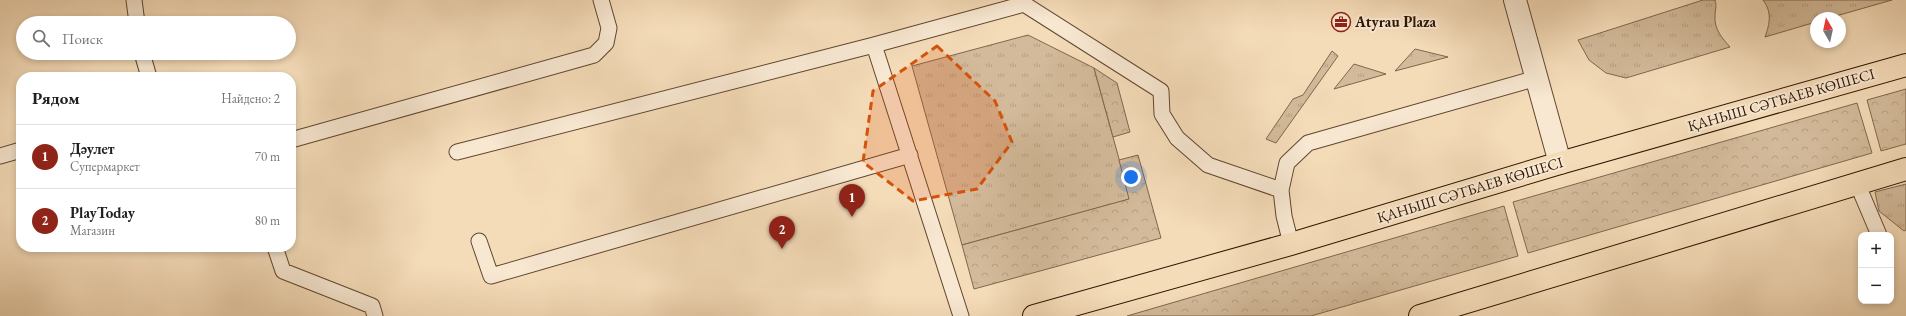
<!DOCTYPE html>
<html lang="ru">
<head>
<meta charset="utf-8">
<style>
	body { margin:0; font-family:"EB Garamond",serif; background:#f6f6f6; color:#202124 }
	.controls { position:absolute; right:12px; bottom:12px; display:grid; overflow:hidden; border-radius:8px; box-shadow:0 2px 6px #0003 }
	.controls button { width:36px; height:36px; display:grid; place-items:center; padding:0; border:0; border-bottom:1px solid #e0e0e0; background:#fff; color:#202124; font:20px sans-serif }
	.compass { position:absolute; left:1810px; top:12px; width:36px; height:36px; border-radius:50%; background:#fff; box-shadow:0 2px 6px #0003; rotate:351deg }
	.you { position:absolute; left:1131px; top:177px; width:14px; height:14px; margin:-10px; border:3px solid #fff; border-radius:50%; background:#1a73e8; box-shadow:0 0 0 6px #1a73e833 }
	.badge { display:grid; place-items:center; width:26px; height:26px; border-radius:50%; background:#8f2418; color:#fff; font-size:13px; font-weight:700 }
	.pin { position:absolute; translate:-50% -33px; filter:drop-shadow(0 1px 2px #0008) }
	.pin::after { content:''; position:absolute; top:21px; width:14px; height:12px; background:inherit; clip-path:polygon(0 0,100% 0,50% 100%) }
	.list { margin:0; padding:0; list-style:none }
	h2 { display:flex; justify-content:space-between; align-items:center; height:52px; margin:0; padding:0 16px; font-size:17px }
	h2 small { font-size:13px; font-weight:400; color:#757577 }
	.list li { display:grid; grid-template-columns:26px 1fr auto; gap:12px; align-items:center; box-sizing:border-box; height:64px; padding:0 16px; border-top:1px solid #e0e0e0 }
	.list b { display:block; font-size:15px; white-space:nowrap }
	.list p { margin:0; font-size:13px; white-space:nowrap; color:#757577 }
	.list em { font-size:13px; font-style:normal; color:#757577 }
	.icon { flex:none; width:22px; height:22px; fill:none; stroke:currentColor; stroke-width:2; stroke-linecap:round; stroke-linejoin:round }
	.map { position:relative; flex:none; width:1906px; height:316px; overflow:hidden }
	.search { position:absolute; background:#fff; box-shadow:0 2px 6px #0003; left:16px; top:16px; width:280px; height:44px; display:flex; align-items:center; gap:10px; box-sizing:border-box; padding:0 14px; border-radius:22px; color:#757577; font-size:15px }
	.panel { position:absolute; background:#fff; box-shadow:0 2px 6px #0003; left:16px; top:72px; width:280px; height:180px; border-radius:16px }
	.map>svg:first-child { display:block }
</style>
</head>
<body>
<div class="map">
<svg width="1906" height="316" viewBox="0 0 1906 316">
	<defs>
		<pattern id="grass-tufts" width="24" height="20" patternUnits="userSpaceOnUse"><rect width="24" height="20" fill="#d3ba9a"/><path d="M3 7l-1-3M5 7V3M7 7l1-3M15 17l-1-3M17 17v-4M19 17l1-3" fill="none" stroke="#b59f83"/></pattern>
		<pattern id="forest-crowns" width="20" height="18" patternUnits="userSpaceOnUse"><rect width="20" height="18" fill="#d3ba9a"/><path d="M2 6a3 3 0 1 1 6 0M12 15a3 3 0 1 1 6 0" fill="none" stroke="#b59f83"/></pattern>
	</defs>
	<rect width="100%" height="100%" fill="#f5dcb9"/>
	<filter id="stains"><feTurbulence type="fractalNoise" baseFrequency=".005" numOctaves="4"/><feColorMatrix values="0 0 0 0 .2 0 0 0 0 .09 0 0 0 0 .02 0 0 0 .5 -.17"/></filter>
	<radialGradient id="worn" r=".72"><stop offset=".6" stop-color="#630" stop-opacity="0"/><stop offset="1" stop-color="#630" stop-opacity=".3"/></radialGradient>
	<path fill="url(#grass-tufts)" stroke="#80674d" d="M1703 0H1715C1717 7 1715 10 1715 16 1714 29 1722 38 1730 47L1626 78 1606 73 1589 60 1578 40Z
		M1763 0H1892L1829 18H1816V22L1765 37C1770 23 1772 12 1763 0Z
		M1028 35 1094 68 1130 199 962 245 912 66Z
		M1415 49 1448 57 1395 71Z
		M1332 51 1338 56 1276 143 1266 139 1293 99 1303 95Z
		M1354 64 1386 74 1334 89Z
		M1906 184V230L1904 231 1879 211 1875 192Z"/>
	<path fill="url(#forest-crowns)" stroke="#80674d" d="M1094 68 1117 83 1130 132 1113 137Z
		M1906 89V144L1881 151 1867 100Z
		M1857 103 1872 153 1528 253 1513 202Z
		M1138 155 1161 238 974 289 962 245 1129 199 1119 160Z
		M1504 206 1518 256 1311 316H1127Z"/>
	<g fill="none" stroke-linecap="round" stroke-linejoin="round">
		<g stroke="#60462e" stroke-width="17">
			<path id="service" d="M134 0 137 23
				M142 53 149 77
				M291 140 594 55 606 43 609 28 601 0
				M457 152 874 45
				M0 156 21 150
				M1857 183 1879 235
				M479 241 491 276 910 155
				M1291 244 1284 216 1281 190 1287 163 1308 143 1537 78
				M275 247 283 271 372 306 375 316
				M961 316 874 45 1024 4 1161 91 1162 114 1177 138 1208 165 1281 190"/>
		</g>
		<g stroke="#60462e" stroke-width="24">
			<path id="minor" d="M1515 0 1560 163"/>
		</g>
		<g stroke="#2e1400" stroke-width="24">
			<path id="primary" d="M1034 316 1291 244 1560 163 1906 65
				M1420 316 1906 169"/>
		</g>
		<use href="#service" stroke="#f8e8d2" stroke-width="15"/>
		<use href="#minor" stroke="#f8e8d2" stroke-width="22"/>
		<use href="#primary" stroke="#f5dcb9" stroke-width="22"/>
	</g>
	<path fill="#d5520b" fill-opacity="0.2" stroke="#d5520b" stroke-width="3" stroke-dasharray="8 5" stroke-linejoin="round" d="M937 46 995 101 1012 142 977 189 913 201 863 162 873 91Z"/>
	<defs>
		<g id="office-ring" transform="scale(1)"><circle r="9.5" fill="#f8e8d2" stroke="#8f2418" stroke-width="1.5"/><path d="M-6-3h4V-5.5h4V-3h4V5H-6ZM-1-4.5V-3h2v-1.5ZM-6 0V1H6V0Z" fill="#8f2418"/></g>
	</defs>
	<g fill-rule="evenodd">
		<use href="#office-ring" x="1341" y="22"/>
	</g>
	<g text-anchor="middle" stroke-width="4" stroke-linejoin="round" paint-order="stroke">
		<g font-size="15" font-weight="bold" fill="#2e1400" stroke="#f8e8d2" text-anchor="start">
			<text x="1355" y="27">Atyrau Plaza</text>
		</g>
		<g font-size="15" fill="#2e1400" stroke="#f8e8d2">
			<text transform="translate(1781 100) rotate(-16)" y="5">ҚАНЫШ СӘТБАЕВ КӨШЕСІ</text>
			<text transform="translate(1470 190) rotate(-17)" y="5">ҚАНЫШ СӘТБАЕВ КӨШЕСІ</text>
		</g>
	</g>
	<rect width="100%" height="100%" filter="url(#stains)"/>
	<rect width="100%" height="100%" fill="url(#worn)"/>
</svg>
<div class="controls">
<button>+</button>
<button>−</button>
</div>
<svg class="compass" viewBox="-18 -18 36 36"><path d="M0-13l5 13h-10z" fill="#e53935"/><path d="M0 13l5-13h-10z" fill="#757577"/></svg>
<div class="you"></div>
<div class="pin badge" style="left:852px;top:217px">1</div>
<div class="pin badge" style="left:782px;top:249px">2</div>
<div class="search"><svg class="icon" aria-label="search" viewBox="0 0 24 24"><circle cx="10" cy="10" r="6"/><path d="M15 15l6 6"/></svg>Поиск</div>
<section class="panel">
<h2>Рядом<small>Найдено: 2</small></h2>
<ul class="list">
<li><span class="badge">1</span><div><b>Дәулет</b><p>Супермаркет</p></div><em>70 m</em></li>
<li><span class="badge">2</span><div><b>PlayToday</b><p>Магазин</p></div><em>80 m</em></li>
</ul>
</section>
</div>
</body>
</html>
